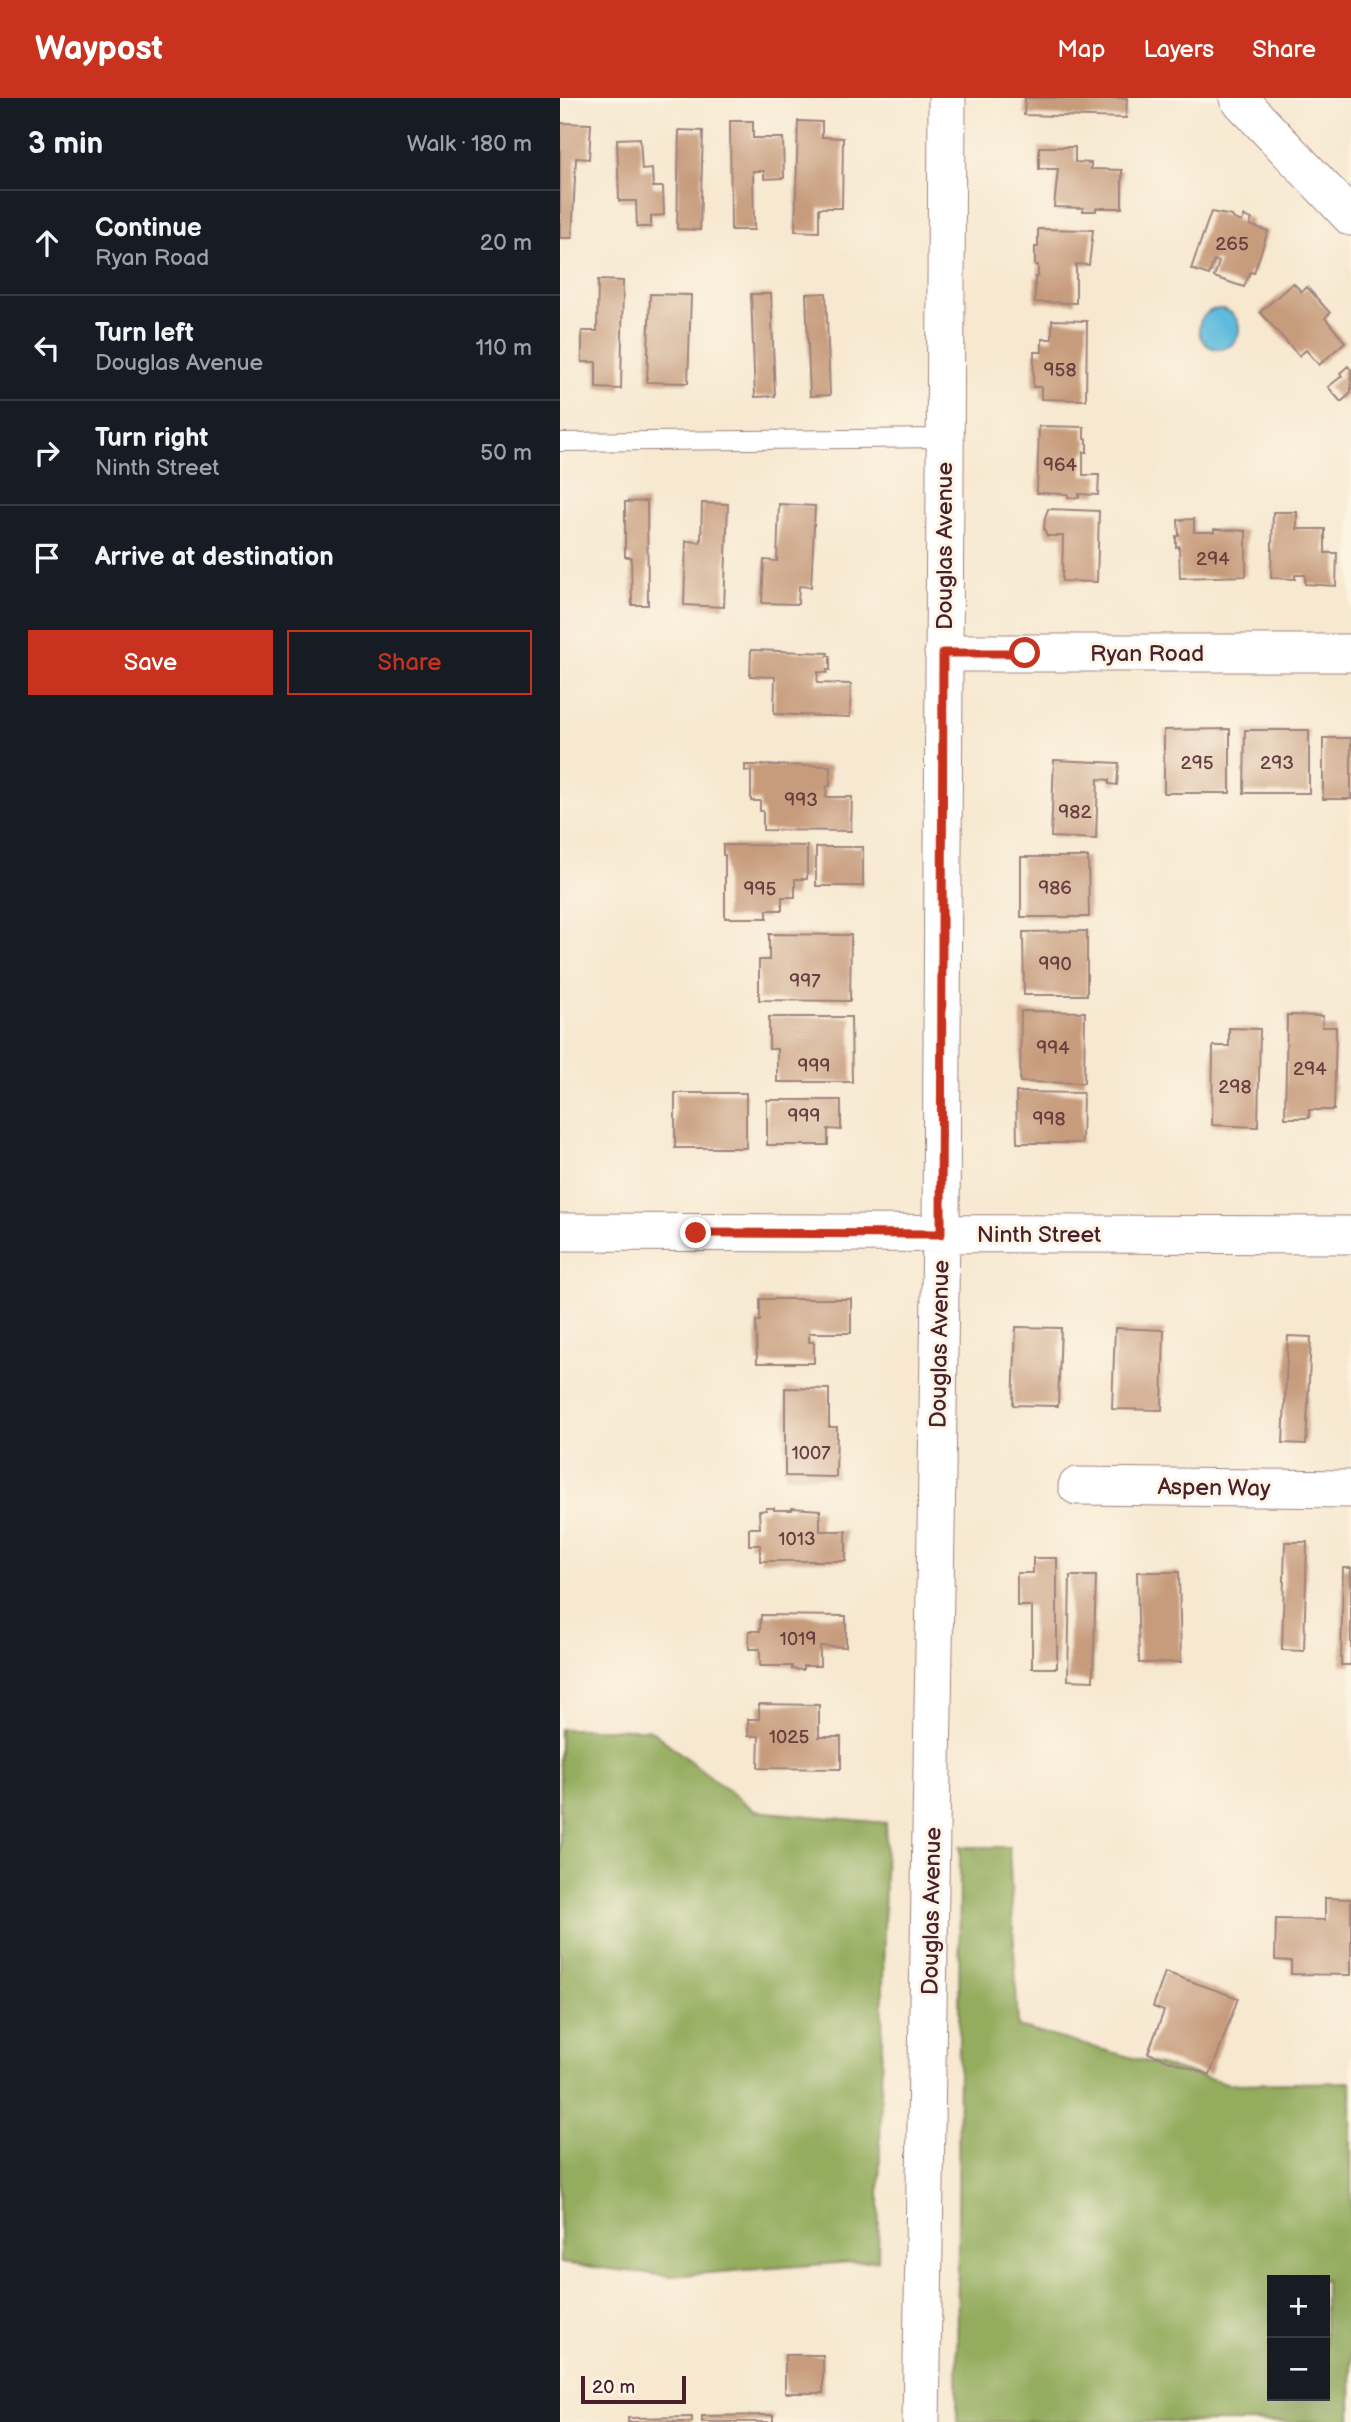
<!DOCTYPE html>
<html lang="en">
<head>
<meta charset="utf-8">
<style>
	body { margin:0; font-family:"Balsamiq Sans",sans-serif; background:#242831; color:#f1f3f6 }
	.controls { position:absolute; right:21px; bottom:21px; display:grid; overflow:hidden; border-radius:0px; box-shadow:0 7px 28px #0002 }
	.controls button { width:63px; height:63px; display:grid; place-items:center; padding:0; border:0; border-bottom:2px solid #363941; background:#171b24; color:#f1f3f6; font:35px sans-serif }
	.scale { position:absolute; left:21px; bottom:18px; width:105px; box-sizing:border-box; padding-left:7px; border:4px solid #4a1f2b; border-top:0; font-size:19px; line-height:24px; white-space:nowrap; color:#4a1f2b; -webkit-text-stroke:5px #fcf5e5; paint-order:stroke }
	.stop { position:absolute; width:21px; height:21px; margin:-16px; border:5px solid #c8321e; border-radius:50%; background:#fff }
	.stop.end { background:#c8321e; border-color:#fff; box-shadow:0 2px 7px #0008 }
	.list { margin:0; padding:0; list-style:none }
	h2 { display:flex; justify-content:space-between; align-items:center; height:91px; margin:0; padding:0 28px; font-size:30px }
	h2 small { font-size:23px; font-weight:400; color:#9ea1a6 }
	.list li { display:grid; grid-template-columns:46px 1fr auto; gap:21px; align-items:center; box-sizing:border-box; height:105px; padding:0 28px; border-top:2px solid #363941 }
	.list b { display:block; font-size:26px; white-space:nowrap }
	.list p { margin:0; font-size:23px; white-space:nowrap; color:#9ea1a6 }
	.list em { font-size:23px; font-style:normal; color:#9ea1a6 }
	.actions { display:flex; gap:14px; padding:21px 28px }
	.actions a { flex:1; padding:16px 0; border:2px solid #c8321e; border-radius:0px; text-align:center; font-size:24px; color:#c8321e }
	.actions .main { background:#c8321e; color:#fff }
	.icon { flex:none; width:38px; height:38px; fill:none; stroke:currentColor; stroke-width:2; stroke-linecap:round; stroke-linejoin:round }
	.map { position:relative; flex:none; width:791px; height:2324px; overflow:hidden }
	header { display:flex; align-items:center; gap:42px; box-sizing:border-box; height:98px; padding:0 35px; background:#c8321e; color:#fff }
	header strong { font-size:33px }
	nav { display:flex; gap:38px; margin-inline-start:auto; font-size:24px }
	main { display:flex }
	aside { flex:1; background:#171b24 }
	.map>svg:first-child { display:block }
</style>
</head>
<body>
<header>
<strong>Waypost</strong>
<nav><a>Map</a><a>Layers</a><a>Share</a></nav>
</header>
<main>
<aside>
<h2>3 min<small>Walk · 180 m</small></h2>
<ul class="list">
<li><svg class="icon" aria-label="ahead" viewBox="0 0 24 24"><path d="M12 20V5M6 11l6-6 6 6"/></svg><div><b>Continue</b><p>Ryan Road</p></div><em>20 m</em></li>
<li><svg class="icon" aria-label="left" viewBox="0 0 24 24"><path d="M17 20v-9H6M10 6l-5 5 5 5"/></svg><div><b>Turn left</b><p>Douglas Avenue</p></div><em>110 m</em></li>
<li><svg class="icon" aria-label="right" viewBox="0 0 24 24"><path d="M7 20v-9h11M14 6l5 5-5 5"/></svg><div><b>Turn right</b><p>Ninth Street</p></div><em>50 m</em></li>
<li><svg class="icon" aria-label="arrive" viewBox="0 0 24 24"><path d="M6 21V4h12l-3 4 3 4H6"/></svg><div><b>Arrive at destination</b></div></li>
</ul>
<div class="actions"><a class="main">Save</a><a>Share</a></div>
</aside>
<div class="map">
<svg width="791" height="2324" viewBox="0 0 791 2324">
	<rect width="100%" height="100%" fill="#fcf5e5"/>
	<filter id="ink" filterUnits="userSpaceOnUse"><feTurbulence type="fractalNoise" baseFrequency=".0143" numOctaves="2"/><feDisplacementMap in="SourceGraphic" scale="14" xChannelSelector="R" yChannelSelector="G"/><feConvolveMatrix kernelMatrix="1 2 1 2 8 2 1 2 1" color-interpolation-filters="sRGB"/></filter>
	<filter id="wash" filterUnits="userSpaceOnUse"><feTurbulence type="fractalNoise" baseFrequency=".00686" numOctaves="4" result="noise"/><feDisplacementMap in="SourceGraphic" scale="28" xChannelSelector="R" yChannelSelector="G"/><feGaussianBlur stdDeviation="1.57" result="paint"/><feColorMatrix in="noise" values="0 0 0 0 0 0 0 0 0 0 0 0 0 0 0 0 0 1.4 0 .05"/><feComposite in="paint" operator="in"/></filter>
	<g filter="url(#wash)">
		<rect width="100%" height="100%" fill="#f7e8d0"/>
		<path fill="#93ac5d" stroke="#6e6644" stroke-width="2" fill-rule="evenodd" d="M0 1631H89L195 1713 326 1725 318 2162 109 2178 0 2165Z
			M400 1749H449L458 1929 670 1986 791 1984V2324H397ZM765 2182V2298H712V2182Z"/>
		<path fill="#5fbbdd" stroke="#546d84" stroke-width="2" d="M639 231a20 20 0 1 1 40 0a20 20 0 1 1-40 0Z"/>
		<g id="blocks">
			<path fill="#c79c7d" d="M465 0H567L566 20 464 17Z
				M170 23H193V40H223L224 80 204 81V73H193L194 132H171Z
				M238 23 262 24V39L283 40 282 110H259V134L235 133Z
				M0 25 31 26 29 61 16 60 12 140H0Z
				M119 32 143 33 140 132 117 131Z
				M80 40 82 72 92 71 93 89H103L104 117 91 118V129H77L76 103H59L57 41Z
				M479 49H515V64L531 65V71L562 72V110H536V113H523V110L494 109 498 71H479Z
				M651 114 672 118 674 121 682 124 684 118 692 121 690 127 708 133 694 175 690 174 684 189 654 179 659 164 654 162 649 177 631 171Z
				M478 131 533 132 529 167 516 166V205L475 204V179H478V167H475V149H478Z
				M38 182 63 183 61 291 36 290V264H22V233H37Z
				M733 185 742 194 747 189 770 215 765 220 785 244 759 267 746 252 739 258 700 214Z
				M266 195 270 297 250 298 246 196Z
				M90 196 131 197 128 285 87 284Z
				M191 196H211L215 298 195 299Z
				M492 222 527 223 526 302 481 301V289H473L474 254H482V241H492Z
				M788 268 791 272V295L781 304 768 289 782 278 780 275Z
				M479 328 524 329V341H527V354H523V377H539L538 397 519 396V400L508 399V396L477 395Z
				M87 403 88 507H72L71 459H65V404Z
				M142 405 168 406 164 509 124 507 126 443 141 444Z
				M219 406 255 408 251 489 239 488 238 506 202 505 204 462 217 463Z
				M488 411 539 413 537 484 502 483 503 438H487L484 431 485 420Z
				M713 414H737V431H765V455H777L776 488 745 486V477H735V481L711 480Z
				M634 421V434H654V431L686 433V478L620 480 619 448 616 449V438H619L618 422Z
				M191 552 268 555 267 558H270V572H267V575L258 574 257 585 291 586 290 619 214 616 215 579 190 578Z
				M670 631V695H604V632Z
				M685 632H749V695H684Z
				M763 640H791V701H763Z
				M494 662 559 665 557 687 549 686V682L538 681 536 741 491 739Z
				M185 667 270 668V688H267L266 699H292L291 733 203 732V713H200V703H191V673H185Z
				M163 747 247 748V781H235V799H222V812H207V820H165V757H163Z
				M256 749H303V788H256Z
				M461 759H528L529 819H461Z
				M527 833V897H464L463 834Z
				M209 836 291 837 290 903 199 902V862H209Z
				M461 913 525 914 524 985 460 984Z
				M727 917 763 918 762 929H776L774 1012H749V1020H725Z
				M209 919H291L292 984H217V951H209Z
				M669 930 700 931 698 1029 652 1027 653 948H669Z
				M456 994 523 995 522 1045H457Z
				M115 995H186V1050H115Z
				M207 1002H281V1032L268 1031V1047H207Z
				M200 1201H291V1235H249V1244H254V1265H197L196 1223H200Z
				M456 1229 501 1230 498 1308 453 1307Z
				M555 1230 604 1232 602 1312 552 1311Z
				M728 1238 751 1239 746 1346 723 1345Z
				M225 1290 269 1291V1329H277L276 1379 225 1378Z
				M206 1410H214V1412H232V1410L260 1412V1433H286V1463H200V1447H189V1430H200L199 1413 206 1412Z
				M725 1444H747L744 1553 722 1552Z
				M473 1460H497V1570H472V1508H457V1475H473Z
				M783 1470H791V1567H781Z
				M577 1474H619L621 1564 579 1565Z
				M510 1478H536L533 1583 508 1582Z
				M201 1517 286 1518V1549L260 1548V1568H243V1572L232 1571V1568H200V1551H189V1533H200Z
				M199 1606 259 1607V1639H281V1671L198 1670 199 1638H188V1621H199Z
				M765 1800 791 1801V1877L731 1876V1863L715 1862 716 1821 765 1822Z
				M605 1874 678 1900 650 1977 588 1955 604 1913 593 1909Z
				M225 2257H263V2295H225Z
				M213 2317V2324H142V2318Z
				M132 2319V2324H68V2320Z"/>
		</g>
	</g>
	<g filter="url(#ink)">
		<use href="#blocks" fill-opacity="0" stroke="#a0847e" stroke-width="2"/>
		<g fill="none" stroke-linecap="round" stroke-linejoin="round">
			<g stroke="#a0847e" stroke-width="20">
				<path id="service" d="M0 344 385 340"/>
			</g>
			<g stroke="#a0847e" stroke-width="39">
				<path id="minor" d="M678 0 791 119
					M383 555H791
					M0 1134 791 1137
					M517 1388 791 1391
					M361 2324 381 1136 387 0"/>
			</g>
			<use href="#service" stroke="#fff" stroke-width="18"/>
			<use href="#minor" stroke="#fff" stroke-width="37"/>
		</g>
	</g>
	<g fill="none" stroke-linecap="round" stroke-linejoin="round" filter="url(#ink)">
		<path stroke="#c8321e" stroke-width="9" d="M136 1135 381 1136 383 555H465"/>
	</g>
	<g text-anchor="middle" stroke-width="6" stroke-linejoin="round" paint-order="stroke">
		<g font-size="19" fill="#693e40">
			<text x="672" y="152">265</text>
			<text x="500" y="278">958</text>
			<text x="500" y="373">964</text>
			<text x="653" y="467">294</text>
			<text x="637" y="671">295</text>
			<text x="717" y="671">293</text>
			<text x="241" y="708">993</text>
			<text x="515" y="720">982</text>
			<text x="495" y="796">986</text>
			<text x="200" y="797">995</text>
			<text x="495" y="872">990</text>
			<text x="245" y="889">997</text>
			<text x="493" y="956">994</text>
			<text x="254" y="974">999</text>
			<text x="750" y="977">294</text>
			<text x="675" y="995">298</text>
			<text x="244" y="1024">999</text>
			<text x="489" y="1027">998</text>
			<text x="251" y="1361">1007</text>
			<text x="237" y="1447">1013</text>
			<text x="238" y="1547">1019</text>
			<text x="229" y="1645">1025</text>
		</g>
		<g font-size="23" fill="#4a1f2b" stroke="#fcf5e5">
			<text transform="translate(384 448) rotate(-90)" y="8">Douglas Avenue</text>
			<text x="587" y="563">Ryan Road</text>
			<text x="479" y="1144">Ninth Street</text>
			<text transform="translate(379 1246) rotate(-89)" y="8">Douglas Avenue</text>
			<text transform="translate(654 1389) rotate(1)" y="8">Aspen Way</text>
			<text transform="translate(371 1813) rotate(-89)" y="8">Douglas Avenue</text>
		</g>
	</g>
</svg>
<div class="controls">
<button>+</button>
<button>−</button>
</div>
<div class="scale">20 m</div>
<div class="stop" style="left:465px;top:555px"></div>
<div class="stop end" style="left:136px;top:1135px"></div>
</div>
</main>
</body>
</html>
